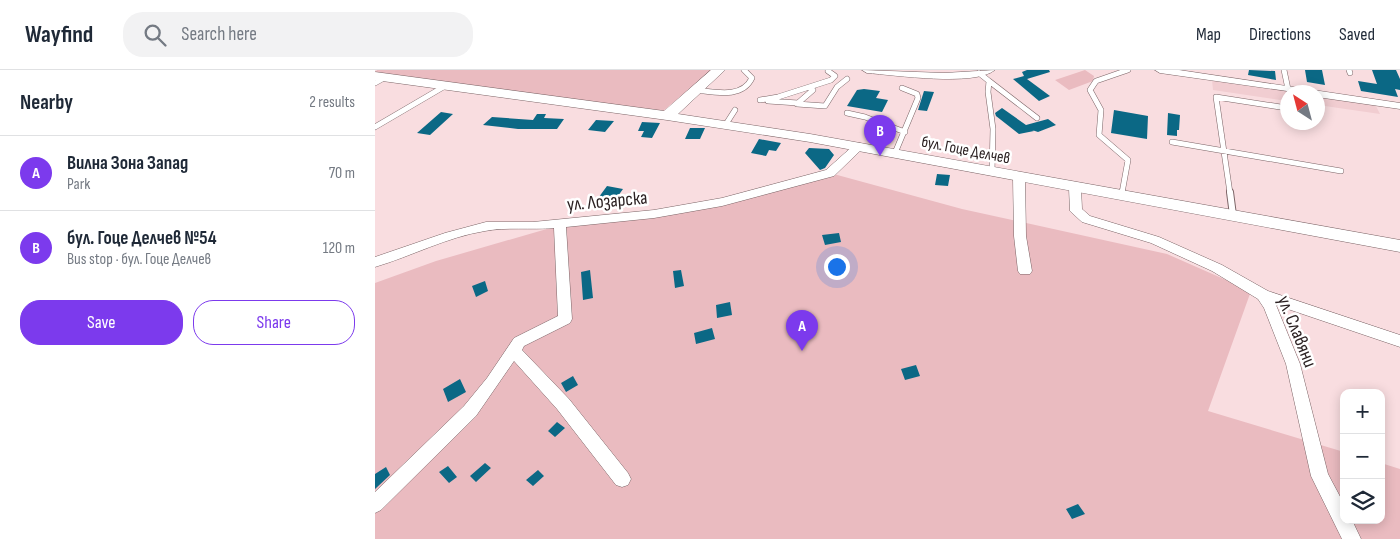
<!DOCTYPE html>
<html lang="en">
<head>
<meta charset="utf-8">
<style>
	body { margin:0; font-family:"Sofia Sans Condensed",sans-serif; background:#f2f2f3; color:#1f2937 }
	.controls { position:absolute; right:15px; bottom:15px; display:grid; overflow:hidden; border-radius:10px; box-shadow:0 2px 12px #0003 }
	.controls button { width:45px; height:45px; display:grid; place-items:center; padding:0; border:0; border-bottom:1px solid #e0e1e3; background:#fff; color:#1f2937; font:25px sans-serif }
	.compass { position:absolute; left:905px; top:15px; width:45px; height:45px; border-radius:50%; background:#fff; box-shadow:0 2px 12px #0003; rotate:324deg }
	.you { position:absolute; left:461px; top:196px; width:18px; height:18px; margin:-12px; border:4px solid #fff; border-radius:50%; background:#1a73e8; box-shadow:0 0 0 8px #1a73e833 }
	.badge { display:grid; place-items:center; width:32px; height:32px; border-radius:50%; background:#7c3aed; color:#fff; font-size:16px; font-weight:700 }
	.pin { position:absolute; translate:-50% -41px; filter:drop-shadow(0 1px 2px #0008) }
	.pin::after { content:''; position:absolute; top:26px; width:18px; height:15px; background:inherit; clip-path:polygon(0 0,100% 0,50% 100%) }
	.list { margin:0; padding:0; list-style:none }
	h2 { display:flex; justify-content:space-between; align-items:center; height:65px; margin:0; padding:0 20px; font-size:21px }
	h2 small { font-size:16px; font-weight:400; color:#747a83 }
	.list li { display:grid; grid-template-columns:32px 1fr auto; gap:15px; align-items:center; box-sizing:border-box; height:75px; padding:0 20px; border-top:1px solid #e0e1e3 }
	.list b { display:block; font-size:19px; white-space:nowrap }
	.list p { margin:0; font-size:16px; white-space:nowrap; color:#747a83 }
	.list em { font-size:16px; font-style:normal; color:#747a83 }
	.actions { display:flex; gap:10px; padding:15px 20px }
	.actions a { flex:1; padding:11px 0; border:1px solid #7c3aed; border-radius:20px; text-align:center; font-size:18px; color:#7c3aed }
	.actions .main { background:#7c3aed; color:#fff }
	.icon { flex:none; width:28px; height:28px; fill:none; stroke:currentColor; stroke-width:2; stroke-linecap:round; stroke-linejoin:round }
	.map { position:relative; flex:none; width:1025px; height:469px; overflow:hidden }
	header { display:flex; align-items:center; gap:30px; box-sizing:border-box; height:70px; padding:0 25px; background:#fff; border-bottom:1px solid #e0e1e3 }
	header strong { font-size:24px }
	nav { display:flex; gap:28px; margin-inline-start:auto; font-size:18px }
	.search { width:350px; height:45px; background:#f2f2f3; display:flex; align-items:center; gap:12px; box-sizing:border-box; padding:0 18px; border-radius:20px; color:#747a83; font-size:19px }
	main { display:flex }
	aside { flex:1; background:#fff }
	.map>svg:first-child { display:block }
</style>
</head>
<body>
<header>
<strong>Wayfind</strong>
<div class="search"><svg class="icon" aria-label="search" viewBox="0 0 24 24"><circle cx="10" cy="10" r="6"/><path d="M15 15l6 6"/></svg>Search here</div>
<nav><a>Map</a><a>Directions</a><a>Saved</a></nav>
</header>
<main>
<aside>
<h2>Nearby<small>2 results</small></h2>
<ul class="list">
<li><span class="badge">A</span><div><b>Вилна Зона Запад</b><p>Park</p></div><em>70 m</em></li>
<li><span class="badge">B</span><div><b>бул. Гоце Делчев №54</b><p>Bus stop · бул. Гоце Делчев</p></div><em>120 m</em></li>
</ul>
<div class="actions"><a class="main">Save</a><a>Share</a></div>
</aside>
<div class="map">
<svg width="1025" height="469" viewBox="0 0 1025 469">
	<rect width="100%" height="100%" fill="#f9dde0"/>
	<path fill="#f1cdd1" d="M837 10 924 22H912V31L838 20Z
		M942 25 1000 34 1005 44 943 35Z"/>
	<path fill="#eabbc0" d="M2 0H338L288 41 0 3Z
		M710 0 719 6 718 11 694 20 680 10Z
		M455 103 587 139 792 184 876 221 833 341 969 382V450H1006V393L1025 399V469H0V213L61 191 189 154 279 144Z"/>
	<path fill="#0b6885" d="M652 0H674L675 2 652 9 675 26 664 31 638 9 649 6 647 2Z
		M874 0 900 1 901 10 873 5Z
		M930 0H947L950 15 932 12Z
		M997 0H1021L1025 9V20L1020 19 1023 27 986 21 983 11 1002 14Z
		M489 19 505 21 501 28 513 30 507 42 472 36 482 20Z
		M549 21 559 22 552 41 543 40Z
		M627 38 651 55 673 49 681 55 663 62 657 60 659 61 644 64 621 46 620 43Z
		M739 40 773 46 772 69 736 63Z
		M66 42 78 44 55 65 42 63Z
		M793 43 805 45 804 60H802V66L792 65Z
		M162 44H171L169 48 189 49 182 59H143L108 55 117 47 158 50Z
		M221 50 239 51 230 62 213 60Z
		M267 52 285 53 277 68 266 67 269 61H263Z
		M315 58H330L325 69H310Z
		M384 69 406 73 401 81 394 80 391 86 376 83Z
		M434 78 454 79 459 85 450 98 445 100 430 83Z
		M562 104 575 105 573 116 560 115Z
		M232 116 248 119 238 133 221 131Z
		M464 163 466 172 450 175 447 165Z
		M215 200 218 228 208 230 206 202Z
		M306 200 309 216 300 218 298 201Z
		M110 211 113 221 101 227 97 216Z
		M355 232 357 245 342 248 341 235Z
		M337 258 340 269 321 274 319 263Z
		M541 295 545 306 530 310 526 299Z
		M198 306 203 315 191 322 186 313Z
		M85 309 91 322 73 332 68 319Z
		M182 352 190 358 180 367 173 361Z
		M110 393 116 398 101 412 95 406Z
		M73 396 82 407 74 413 64 402Z
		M11 397 15 405 0 419V404Z
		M163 400 169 406 158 416 151 410Z
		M703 434 710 444 697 449 691 439Z"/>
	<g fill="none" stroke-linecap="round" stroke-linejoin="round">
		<g stroke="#7b6466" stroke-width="6">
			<path id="service-far1" d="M909 0 913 19
				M974 0 975 3
				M604 3 614 11 613 22 618 59 617 102
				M614 11 662 48
				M0 13 9 8
				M321 20C340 22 367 29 377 8L369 0
				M385 30 403 27 456 10 460 6 453 1
				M393 31 423 33 438 20
				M422 34 450 36 462 17 472 9
				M472 43 490 47 530 62
				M351 54 360 40
				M0 57 70 16
				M797 72 966 101
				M520 83 543 28 542 24 527 18
				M747 123 753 90 724 65 726 40 715 20 721 11 753 0
				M855 123 841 27 912 38"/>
		</g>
		<g stroke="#7b6466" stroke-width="8">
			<path id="service" d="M855 122 858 145
				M746 126 747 122"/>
		</g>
		<g stroke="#7b6466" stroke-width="1">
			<path id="minor" d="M487 0 569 3 620 0C599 17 520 5 492 3Z
				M780 0H804L1025 33V39L942 27V22H919L785 3Z
				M484 73 488 74 489 76 488 78 459 106 347 136 279 148 191 157 197 249 195 253 149 276 147 280 194 329 253 403 256 409 253 415 247 417 241 415 182 339 139 291 101 346 6 440 0 443V422L89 336 112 308 139 268 183 246 179 158C157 160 130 157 110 161 72 167 37 186 0 197V187L70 163 111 152H158L279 140 347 128 451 100 480 74Z
				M644 103 650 107 651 166 657 201 655 204H645L643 201 639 166 638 107Z
				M700 114 706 118 707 139 715 146 784 167 847 195 893 221 1025 265V277L901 235 925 294 953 404 969 434V450H977L986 469H967L936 406 911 294 889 238 883 229 837 201 776 173 707 152 695 141 694 118Z"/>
		</g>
		<g stroke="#7b6466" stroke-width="1">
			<path id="secondary" d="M336 0H350L303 44 435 64 1025 170V182L435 72 292 50 0 10V2L289 41Z"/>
		</g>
		<use href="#service-far1" stroke="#fff" stroke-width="5"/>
		<use href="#service" stroke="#fff" stroke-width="6"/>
		<use href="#minor" fill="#fff" fill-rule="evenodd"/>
		<use href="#secondary" fill="#fff" fill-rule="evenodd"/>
	</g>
	<g text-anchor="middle" stroke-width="5" stroke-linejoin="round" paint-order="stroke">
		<g font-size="16" fill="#2b2122" stroke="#fff">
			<text transform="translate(591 79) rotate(11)" y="6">бул. Гоце Делчев</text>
		</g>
		<g font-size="19" fill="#2b2122" stroke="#fff">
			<text transform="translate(232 130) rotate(-5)" y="7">ул. Лозарска</text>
			<text transform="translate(923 261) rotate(68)" y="7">ул. Славяни</text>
		</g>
	</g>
</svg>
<div class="controls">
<button>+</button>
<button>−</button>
<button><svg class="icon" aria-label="layers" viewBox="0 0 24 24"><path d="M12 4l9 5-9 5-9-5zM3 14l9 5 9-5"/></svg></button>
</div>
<svg class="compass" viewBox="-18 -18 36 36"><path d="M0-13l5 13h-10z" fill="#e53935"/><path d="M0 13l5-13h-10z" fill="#747a83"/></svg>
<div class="you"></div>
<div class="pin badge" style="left:427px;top:281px">A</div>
<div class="pin badge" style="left:505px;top:86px">B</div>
</div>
</main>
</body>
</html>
